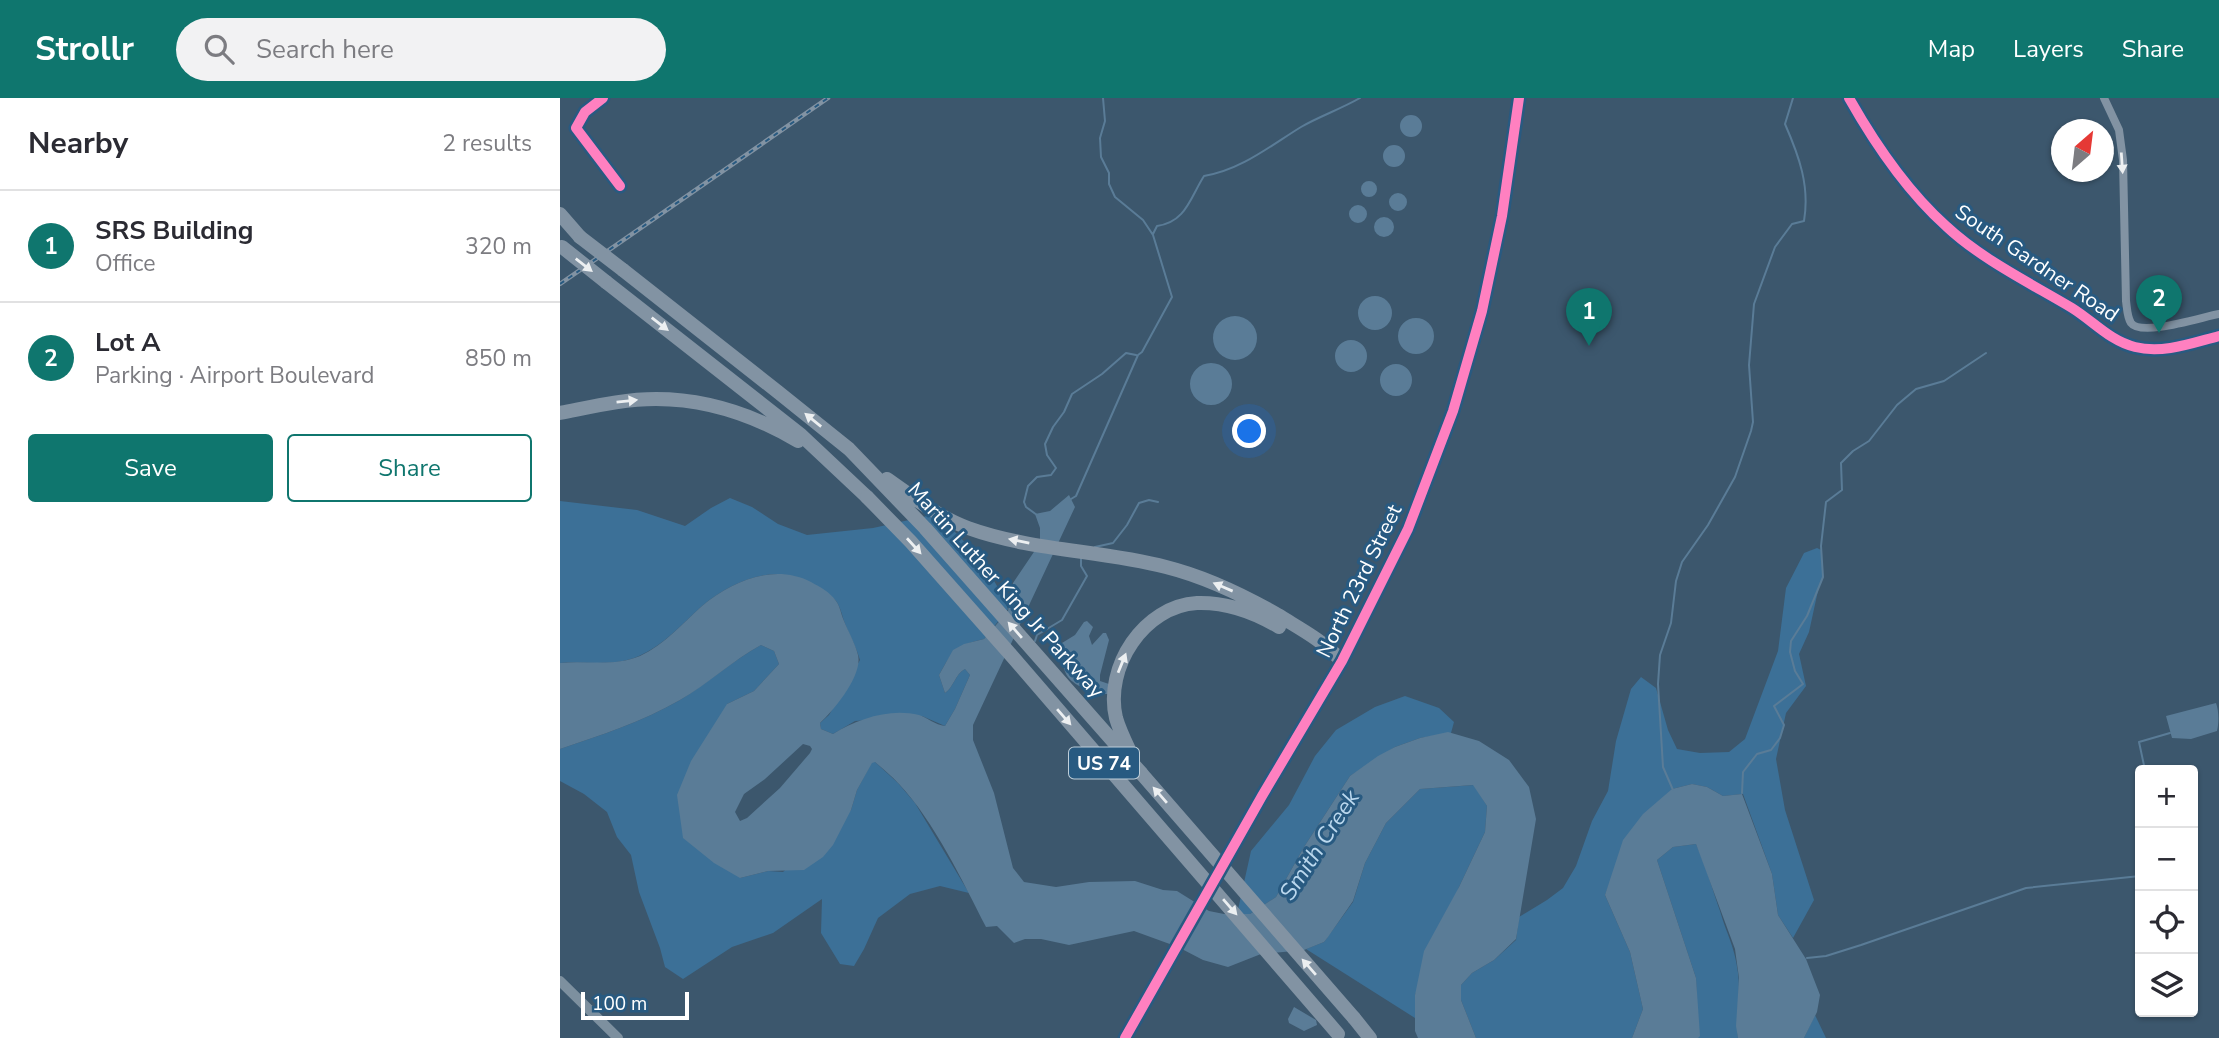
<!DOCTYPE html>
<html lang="en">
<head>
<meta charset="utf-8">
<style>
	body { margin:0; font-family:"Nunito Sans",sans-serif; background:#f2f2f3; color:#2b2b33 }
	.controls { position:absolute; right:21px; bottom:21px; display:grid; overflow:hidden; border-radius:7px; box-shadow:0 2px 5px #0004 }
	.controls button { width:63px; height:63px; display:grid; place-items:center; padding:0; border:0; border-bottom:2px solid #e1e1e2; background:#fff; color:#2b2b33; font:35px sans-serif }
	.compass { position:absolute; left:1491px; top:21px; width:63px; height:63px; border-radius:50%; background:#fff; box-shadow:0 2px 5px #0004; rotate:28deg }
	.scale { position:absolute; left:21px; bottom:18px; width:108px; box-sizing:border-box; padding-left:7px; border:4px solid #fff; border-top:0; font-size:19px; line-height:24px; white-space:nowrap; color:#fff; -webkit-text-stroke:5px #285a81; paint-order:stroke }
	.you { position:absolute; left:690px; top:334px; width:24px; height:24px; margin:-18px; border:5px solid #fff; border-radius:50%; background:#1a73e8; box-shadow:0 0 0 10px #1a73e833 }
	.badge { display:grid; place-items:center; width:46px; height:46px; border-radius:50%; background:#0f766e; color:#fff; font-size:23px; font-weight:700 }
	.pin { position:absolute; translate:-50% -58px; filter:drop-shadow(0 2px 4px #0008) }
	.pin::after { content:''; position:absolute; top:37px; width:24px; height:21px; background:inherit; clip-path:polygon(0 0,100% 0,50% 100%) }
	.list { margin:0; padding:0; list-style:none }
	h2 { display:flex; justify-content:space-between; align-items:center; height:91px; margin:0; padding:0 28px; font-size:30px }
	h2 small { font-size:23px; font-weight:400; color:#7c7c81 }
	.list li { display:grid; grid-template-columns:46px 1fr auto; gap:21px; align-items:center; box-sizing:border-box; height:112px; padding:0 28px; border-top:2px solid #e1e1e2 }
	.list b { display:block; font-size:26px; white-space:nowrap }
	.list p { margin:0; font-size:23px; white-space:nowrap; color:#7c7c81 }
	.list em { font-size:23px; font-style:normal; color:#7c7c81 }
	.actions { display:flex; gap:14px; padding:21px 28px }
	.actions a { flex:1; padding:16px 0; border:2px solid #0f766e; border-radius:7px; text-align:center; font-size:24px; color:#0f766e }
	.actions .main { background:#0f766e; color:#fff }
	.icon { flex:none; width:38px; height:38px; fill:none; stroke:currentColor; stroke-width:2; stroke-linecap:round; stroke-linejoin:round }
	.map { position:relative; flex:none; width:1659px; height:940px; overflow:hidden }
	header { display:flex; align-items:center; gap:42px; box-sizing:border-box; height:98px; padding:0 35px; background:#0f766e; color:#fff }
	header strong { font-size:33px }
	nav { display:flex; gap:38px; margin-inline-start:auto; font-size:24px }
	.search { width:490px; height:63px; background:#f2f2f3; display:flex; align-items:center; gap:18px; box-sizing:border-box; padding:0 24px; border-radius:38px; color:#7c7c81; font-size:26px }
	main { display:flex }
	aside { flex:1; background:#fff }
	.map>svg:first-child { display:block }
</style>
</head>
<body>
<header>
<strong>Strollr</strong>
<div class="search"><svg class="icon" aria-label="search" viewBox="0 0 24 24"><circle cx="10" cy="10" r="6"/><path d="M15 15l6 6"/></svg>Search here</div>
<nav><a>Map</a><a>Layers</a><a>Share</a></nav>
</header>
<main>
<aside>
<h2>Nearby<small>2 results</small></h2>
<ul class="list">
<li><span class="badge">1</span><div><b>SRS Building</b><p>Office</p></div><em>320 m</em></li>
<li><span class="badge">2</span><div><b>Lot A</b><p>Parking · Airport Boulevard</p></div><em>850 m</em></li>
</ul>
<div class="actions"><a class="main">Save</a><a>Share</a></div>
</aside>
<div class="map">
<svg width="1659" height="940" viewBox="0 0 1659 940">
	<rect width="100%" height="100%" fill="#3c576d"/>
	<path fill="#3c7097" d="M170 400 192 409 218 426 247 437 313 430 376 416C405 442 434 474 448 511L424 541C394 548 394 551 379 577L385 595C394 589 395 576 405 571L410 577 395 611 385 628 362 618 295 623 273 636 261 631 260 625 269 617 300 562C296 548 289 537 284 523 282 517 280 508 276 503 271 497 261 492 254 488 218 463 173 482 142 508 122 526 105 546 79 558 54 569 26 563 0 565V403L77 412 125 428 151 410Z
		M1257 450 1261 452 1263 479 1259 488 1249 534 1239 556 1246 588 1226 615 1216 661 1225 712 1254 802 1233 840 1218 817 1212 776 1183 696 1163 698 1147 689 1132 686 1112 691 1054 774 1045 797 1070 854 1083 911 1072 940H916L901 902V887L912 875 934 862 956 842 959 819 987 802 1003 790 1016 768 1032 723 1048 693 1056 643 1071 591 1081 579 1096 590 1108 632 1117 651 1140 655 1169 654 1185 641 1218 553 1226 490 1244 455Z
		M201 547 214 553 219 566 194 593 167 606 180 780 208 773 223 774 291 712 297 692 312 664H315L338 685 355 705 409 795 380 788 350 796 318 820 304 851 294 868 280 866 261 835 262 801 213 835 172 849 123 881 105 869 100 850 79 794 71 757 57 739 47 714 24 696 0 683V651C41 637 82 624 120 602 148 585 172 563 201 547Z
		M845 598 879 610 894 624 891 635 860 640 835 649 790 678 744 749 716 799 690 816H677L691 753 729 707 755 658 776 632 815 609Z
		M914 687 927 708 925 734 899 789 855 897V920L746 851 764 844 793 804 805 765 826 725 860 691Z
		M1136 746C1146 768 1152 790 1160 813 1167 837 1175 849 1178 875 1181 896 1175 918 1178 940H1138L1136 880 1097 762 1113 749Z
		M1255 917 1266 940H1244Z"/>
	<path fill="#5a7c97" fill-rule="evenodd" d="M840 28a11 11 0 1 1 22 0a11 11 0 1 1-22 0Z
		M823 58a11 11 0 1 1 22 0a11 11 0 1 1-22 0Z
		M801 91a8 8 0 1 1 16 0a8 8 0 1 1-16 0Z
		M829 104a9 9 0 1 1 18 0a9 9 0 1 1-18 0Z
		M789 116a9 9 0 1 1 18 0a9 9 0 1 1-18 0Z
		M814 129a10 10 0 1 1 20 0a10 10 0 1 1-20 0Z
		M798 215a17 17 0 1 1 34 0a17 17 0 1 1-34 0Z
		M653 240a22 22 0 1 1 44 0a22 22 0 1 1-44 0Z
		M838 238a18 18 0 1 1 36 0a18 18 0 1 1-36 0Z
		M775 258a16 16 0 1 1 32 0a16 16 0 1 1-32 0Z
		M630 286a21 21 0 1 1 42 0a21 21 0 1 1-42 0Z
		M820 282a16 16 0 1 1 32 0a16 16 0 1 1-32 0Z
		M509 397 515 409 413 627V642L434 695 453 770 464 784 496 789 529 784 575 783 603 792 617 793 649 813 664 816H690L716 799 744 749 790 678 818 658 835 649 860 640 888 634 919 643 949 662 969 689 976 721 956 841 934 862 912 875 901 887V902L916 940H858L855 933V897L864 853 899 789 925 734 927 708 913 687 860 691 826 725 805 765 793 803 768 839 764 844 744 852 701 856 668 869 643 862 618 849 574 833 509 847 481 841H465L454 845 437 828 426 829C403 784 374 723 339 686 332 678 323 671 315 664L312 665 297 692 291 712 273 747 263 759 244 772 208 773 180 780 154 765 123 740 117 697 131 663 167 606 194 593 219 566 214 553 201 547C172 563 148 586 120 602 82 624 41 637 0 651V565C26 562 54 569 80 558 105 546 122 526 142 508 172 483 214 465 251 484 260 489 270 494 276 503 280 508 281 516 284 523 289 535 295 545 298 557 303 577 274 612 260 625L261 631 273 636C298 621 329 610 359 617 368 620 375 627 385 628L395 611 410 577 405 571C395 576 394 589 385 595L379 577 393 552 404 546 424 541 448 513 453 485 480 445V430L475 416 490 413ZM243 646 250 648 252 651 250 655 220 690 187 720 180 723 175 714 184 696 205 681Z
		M527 523 533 529 529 538 532 547 543 535H546L549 542 540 577V583L549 586 550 596C539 597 515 589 508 579 502 571 501 555 502 545L515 537 524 524Z
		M1656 605C1659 613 1659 625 1657 633L1631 641 1612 640 1606 618Z
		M1132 686 1147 689 1163 698 1182 696 1212 776 1218 817 1246 861 1260 897 1257 914 1244 940H1178L1176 928 1179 880 1175 851 1136 746 1113 749 1097 762 1136 880 1140 938 1138 940H1072L1083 911 1070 854 1045 797 1063 742 1083 716 1112 691Z
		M734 909 756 922 757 927 744 933 729 925 728 921Z"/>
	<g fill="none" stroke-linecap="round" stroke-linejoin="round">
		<path stroke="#5a7c97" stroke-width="2" d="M593 136 597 128C626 124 630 100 644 78 681 72 710 48 741 29 760 18 781 11 800 0
			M511 401 516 398 578 257 582 254 612 199 593 137 583 122 555 99 549 86V75L541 59 540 40 545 23 543 0
			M477 417 466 409 464 404 468 388 477 379 491 377 496 370 487 357 485 346 493 329 504 314 512 296 542 276 566 255 576 257
			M535 449 553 445 567 427 579 405 589 402 598 404
			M475 543 477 537 502 522 527 478 521 468V459
			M1585 672 1579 644 1610 635
			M1113 692 1103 669 1098 586 1100 557 1111 525 1116 483 1122 464 1148 427 1175 379 1191 333 1193 324 1189 267 1194 206 1215 149 1232 126 1244 123C1250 88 1239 58 1225 26L1233 0
			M1182 695 1183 674 1197 656 1211 652 1220 640 1224 627 1214 608 1243 586 1235 573 1230 554 1231 543 1247 518 1263 479 1261 448 1266 404 1282 392 1281 365 1293 353 1309 343 1337 307 1356 291 1384 283 1426 255
			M1247 860 1266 858 1301 847 1466 790 1580 778"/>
		<path stroke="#8293a3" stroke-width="8" d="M43 0 25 14 16 30 60 88
			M1289 0C1315 46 1347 93 1386 128 1421 161 1470 185 1512 210 1533 223 1550 243 1575 249 1603 256 1632 245 1659 238
			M1544 0 1559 32 1563 62 1566 203C1567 209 1567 219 1571 225 1581 239 1642 219 1659 216"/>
		<path stroke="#7d909f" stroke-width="10" d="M0 883 58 940
			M565 940 702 698 782 563 848 431 893 313 922 213 942 118 959 0"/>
		<path stroke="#8293a3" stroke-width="14" d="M0 116 20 139
			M63 172 218 294 289 351 365 430 581 675
			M46 184 241 337 307 399
			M0 315C31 309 63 301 96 301 147 301 194 317 238 343
			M327 381C353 399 378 419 408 430 472 453 541 452 606 469 646 479 683 497 718 517 742 532 762 542 782 563
			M573 660C567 647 560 634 556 620 544 569 584 508 637 505 668 504 694 514 719 529
			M794 920 810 940"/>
		<g stroke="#8293a3" stroke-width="4.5">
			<path id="rail" d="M0 186 268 0"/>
		</g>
		<use href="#rail" stroke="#285a81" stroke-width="2" stroke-dasharray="5" stroke-linecap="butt"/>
		<path stroke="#8293a3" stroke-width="14" d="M20 139 63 172
			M2 149 46 184
			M307 399 351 444 451 557 778 936
			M581 675 794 920"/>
		<g stroke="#285a81" stroke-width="15">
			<path id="cycleway" d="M43 0 25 14 16 30 60 88
				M1289 0C1315 46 1347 93 1386 128 1421 161 1470 185 1512 210 1533 223 1550 243 1575 249 1603 256 1632 245 1659 238
				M565 940 702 698 782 563 848 431 893 313 922 213 942 118 959 0"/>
		</g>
		<use href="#cycleway" stroke="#ff80c0" stroke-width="10"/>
	</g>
	<defs><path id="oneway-solid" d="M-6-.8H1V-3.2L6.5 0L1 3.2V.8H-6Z" transform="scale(1.75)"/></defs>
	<g fill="#eceff1">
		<use href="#oneway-solid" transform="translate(1562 65) rotate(86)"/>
		<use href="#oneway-solid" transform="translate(24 167) rotate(38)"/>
		<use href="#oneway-solid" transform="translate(100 226) rotate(38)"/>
		<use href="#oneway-solid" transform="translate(67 303) rotate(-6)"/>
		<use href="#oneway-solid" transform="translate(253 322) rotate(-141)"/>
		<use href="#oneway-solid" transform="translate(459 443) rotate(-169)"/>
		<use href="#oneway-solid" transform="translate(354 448) rotate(48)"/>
		<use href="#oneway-solid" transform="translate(663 489) rotate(-157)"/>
		<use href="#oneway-solid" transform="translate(455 532) rotate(-131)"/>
		<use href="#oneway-solid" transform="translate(562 565) rotate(-68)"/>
		<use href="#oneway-solid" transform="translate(504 619) rotate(49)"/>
		<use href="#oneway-solid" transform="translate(600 697) rotate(-131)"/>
		<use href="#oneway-solid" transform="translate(670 809) rotate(49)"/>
		<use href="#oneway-solid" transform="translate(749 869) rotate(-131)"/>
	</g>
	<g text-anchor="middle" stroke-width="6" stroke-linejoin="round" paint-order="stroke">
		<rect fill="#285a81" stroke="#beced9" stroke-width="2" x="509" y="649.5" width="70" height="31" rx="5"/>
		<g font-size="19" font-weight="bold" fill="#fff">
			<text x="544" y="672">US 74</text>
		</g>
		<g font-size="21" fill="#fff" stroke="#285a81">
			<text transform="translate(1477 165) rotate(34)" y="7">South Gardner Road</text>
			<text transform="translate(799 483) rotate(-64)" y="7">North 23rd Street</text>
			<text transform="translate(446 492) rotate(48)" y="7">Martin Luther King Jr Parkway</text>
		</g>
		<g font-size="23" font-style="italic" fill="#bbd8ee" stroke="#285a81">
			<text transform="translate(759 747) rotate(-57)" y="8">Smith Creek</text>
		</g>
	</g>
</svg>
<div class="controls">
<button>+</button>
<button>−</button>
<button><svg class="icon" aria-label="locate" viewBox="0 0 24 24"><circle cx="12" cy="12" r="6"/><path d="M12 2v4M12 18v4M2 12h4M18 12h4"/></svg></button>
<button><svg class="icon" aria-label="layers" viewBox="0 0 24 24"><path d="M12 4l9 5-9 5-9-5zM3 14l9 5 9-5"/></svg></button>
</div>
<svg class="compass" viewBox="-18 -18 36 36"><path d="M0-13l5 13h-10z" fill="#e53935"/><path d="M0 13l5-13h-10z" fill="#7c7c81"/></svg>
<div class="scale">100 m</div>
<div class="you"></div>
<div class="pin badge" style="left:1029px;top:248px">1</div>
<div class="pin badge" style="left:1599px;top:235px">2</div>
</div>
</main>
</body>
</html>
